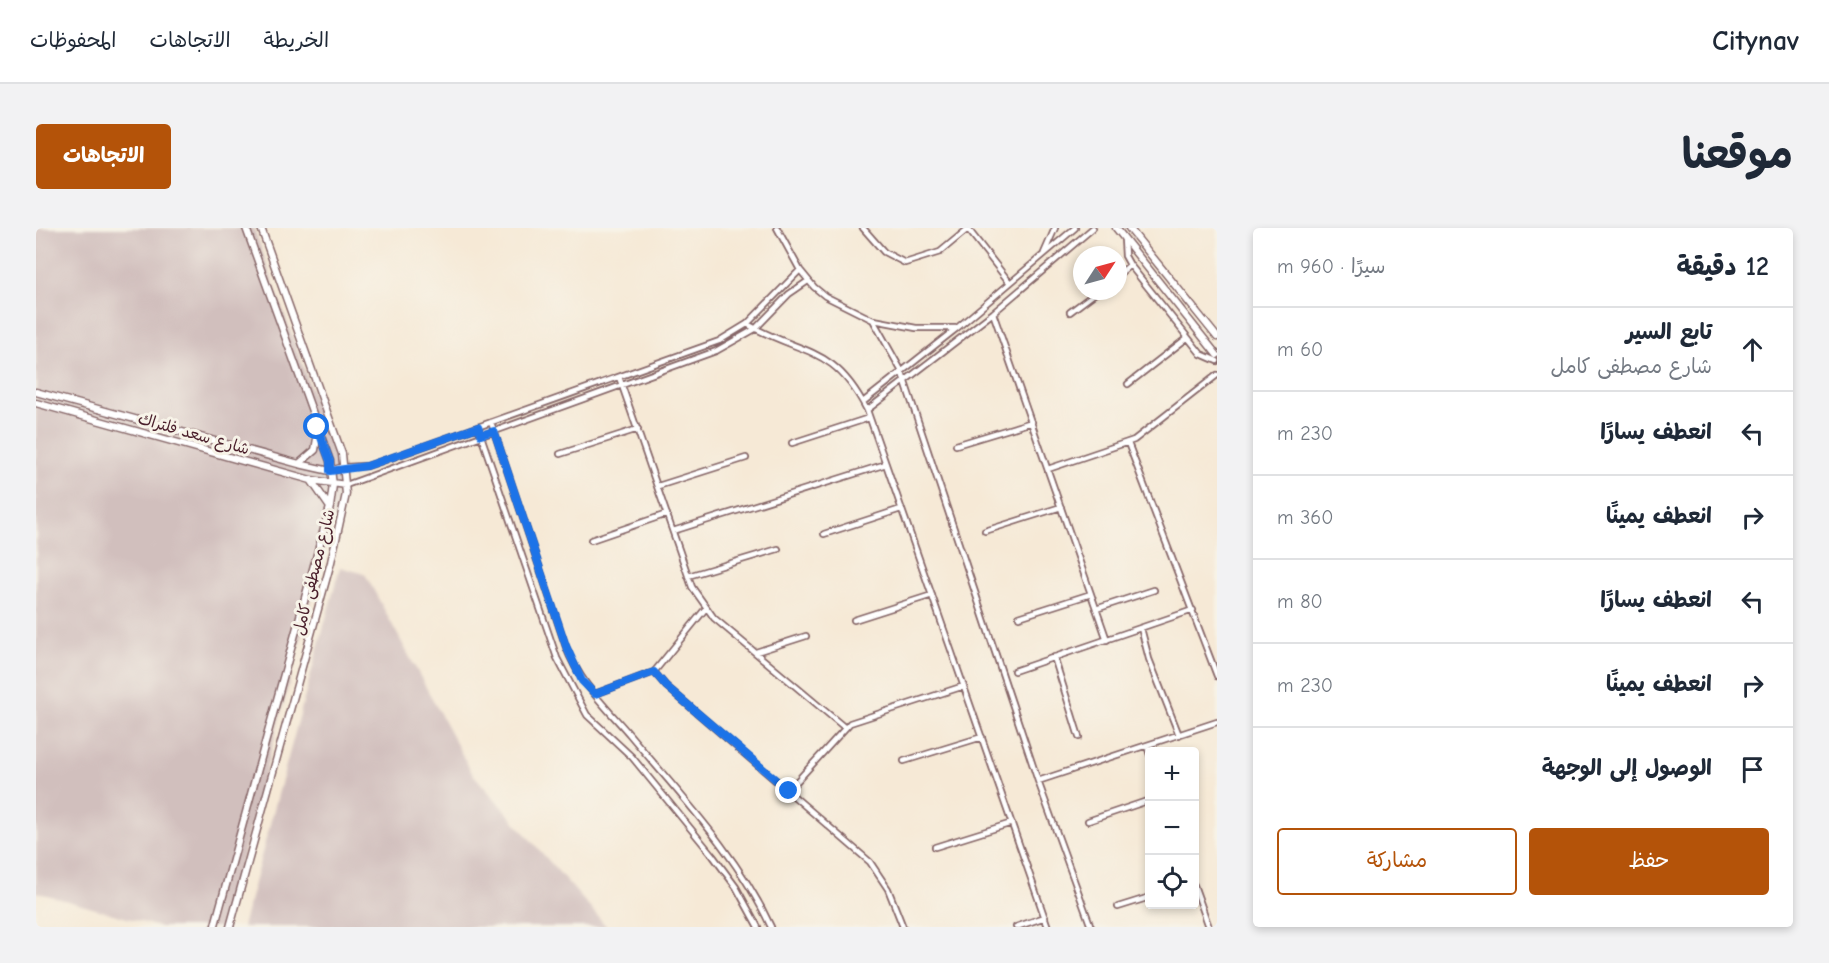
<!DOCTYPE html>
<html lang="ar">
<head>
<meta charset="utf-8">
<style>
	body { margin:0; font-family:"Comic Neue","Playpen Sans Arabic",sans-serif; background:#f2f2f3; color:#1f2937; direction:rtl }
	.controls { position:absolute; right:18px; bottom:18px; display:grid; overflow:hidden; border-radius:6px; box-shadow:0 3px 9px #0003 }
	.controls button { width:54px; height:54px; display:grid; place-items:center; padding:0; border:0; border-bottom:2px solid #e0e1e3; background:#fff; color:#1f2937; font:30px sans-serif }
	.compass { position:absolute; left:1037px; top:18px; width:54px; height:54px; border-radius:50%; background:#fff; box-shadow:0 3px 9px #0003; rotate:54deg }
	.stop { position:absolute; width:18px; height:18px; margin:-14px; border:4px solid #1a73e8; border-radius:50%; background:#fff }
	.stop.end { background:#1a73e8; border-color:#fff; box-shadow:0 2px 6px #0008 }
	.list { margin:0; padding:0; list-style:none }
	h2 { display:flex; justify-content:space-between; align-items:center; height:78px; margin:0; padding:0 24px; font-size:26px }
	h2 small { font-size:20px; font-weight:400; color:#747a83 }
	.list li { display:grid; grid-template-columns:39px 1fr auto; gap:18px; align-items:center; box-sizing:border-box; height:84px; padding:0 24px; border-top:2px solid #e0e1e3 }
	.list b { display:block; font-size:22px; white-space:nowrap }
	.list p { margin:0; font-size:20px; white-space:nowrap; color:#747a83 }
	.list em { font-size:20px; font-style:normal; color:#747a83 }
	.actions { display:flex; gap:12px; padding:18px 24px }
	.actions a { flex:1; padding:14px 0; border:2px solid #b45309; border-radius:6px; text-align:center; font-size:21px; color:#b45309 }
	.actions .main { background:#b45309; color:#fff }
	.icon { flex:none; width:33px; height:33px; fill:none; stroke:currentColor; stroke-width:2; stroke-linecap:round; stroke-linejoin:round }
	.map { position:relative; flex:none; width:1181px; height:699px; overflow:hidden; direction:ltr; border-radius:6px }
	header { display:flex; align-items:center; gap:36px; box-sizing:border-box; height:84px; padding:0 30px; background:#fff; border-bottom:2px solid #e0e1e3 }
	header strong { font-size:28px }
	nav { display:flex; gap:33px; margin-inline-start:auto; font-size:21px }
	.intro { display:flex; align-items:center; justify-content:space-between; box-sizing:border-box; height:144px; padding:0 36px }
	h1 { margin:0; font-size:42px }
	.button { padding:15px 27px; border-radius:6px; background:#b45309; color:#fff; font-size:21px; font-weight:700 }
	main { display:flex; gap:36px; padding:0 36px }
	aside { flex:1; background:#fff; border-radius:6px; box-shadow:0 3px 9px #0003 }
	.map>svg:first-child { display:block }
</style>
</head>
<body>
<header>
<strong>Citynav</strong>
<nav><a>الخريطة</a><a>الاتجاهات</a><a>المحفوظات</a></nav>
</header>
<div class="intro"><h1>موقعنا</h1><a class="button">الاتجاهات</a></div>
<main>
<aside>
<h2>12 دقيقة<small>سيرًا · 960 m</small></h2>
<ul class="list">
<li><svg class="icon" aria-label="ahead" viewBox="0 0 24 24"><path d="M12 20V5M6 11l6-6 6 6"/></svg><div><b>تابع السير</b><p>شارع مصطفى كامل</p></div><em>60 m</em></li>
<li><svg class="icon" aria-label="left" viewBox="0 0 24 24"><path d="M17 20v-9H6M10 6l-5 5 5 5"/></svg><div><b>انعطف يسارًا</b></div><em>230 m</em></li>
<li><svg class="icon" aria-label="right" viewBox="0 0 24 24"><path d="M7 20v-9h11M14 6l5 5-5 5"/></svg><div><b>انعطف يمينًا</b></div><em>360 m</em></li>
<li><svg class="icon" aria-label="left" viewBox="0 0 24 24"><path d="M17 20v-9H6M10 6l-5 5 5 5"/></svg><div><b>انعطف يسارًا</b></div><em>80 m</em></li>
<li><svg class="icon" aria-label="right" viewBox="0 0 24 24"><path d="M7 20v-9h11M14 6l5 5-5 5"/></svg><div><b>انعطف يمينًا</b></div><em>230 m</em></li>
<li><svg class="icon" aria-label="arrive" viewBox="0 0 24 24"><path d="M6 21V4h12l-3 4 3 4H6"/></svg><div><b>الوصول إلى الوجهة</b></div></li>
</ul>
<div class="actions"><a class="main">حفظ</a><a>مشاركة</a></div>
</aside>
<div class="map">
<svg width="1181" height="699" viewBox="0 0 1181 699">
	<rect width="100%" height="100%" fill="#f7f3e8"/>
	<filter id="ink" filterUnits="userSpaceOnUse"><feTurbulence type="fractalNoise" baseFrequency=".0167" numOctaves="2"/><feDisplacementMap in="SourceGraphic" scale="12" xChannelSelector="R" yChannelSelector="G"/><feConvolveMatrix kernelMatrix="1 2 1 2 8 2 1 2 1" color-interpolation-filters="sRGB"/></filter>
	<filter id="wash" filterUnits="userSpaceOnUse"><feTurbulence type="fractalNoise" baseFrequency=".008" numOctaves="4" result="noise"/><feDisplacementMap in="SourceGraphic" scale="24" xChannelSelector="R" yChannelSelector="G"/><feGaussianBlur stdDeviation="1.35" result="paint"/><feColorMatrix in="noise" values="0 0 0 0 0 0 0 0 0 0 0 0 0 0 0 0 0 1.4 0 .05"/><feComposite in="paint" operator="in"/></filter>
	<g filter="url(#wash)">
		<rect width="100%" height="100%" fill="#f6e9d6"/>
		<path fill="#d1bfbd" d="M0 0H218L301 234 304 254 302 272 188 699H123L0 664Z
			M304 339 329 346 436 545 571 699H206Z"/>
	</g>
	<g filter="url(#ink)">
		<g fill="none" stroke-linecap="round" stroke-linejoin="round">
			<g stroke="#866667" stroke-width="8">
				<path id="minor" d="M741 0 764 42 778 59 789 68 837 92 865 142 1002 553 1055 699
					M827 0 848 24 869 35 904 24 933 0
					M932 1 974 55
					M1088 11 1089 28 1094 37 1165 126 1181 133
					M1008 25 1019 0
					M1082 47 1094 37
					M1034 84 1062 63
					M957 85 1071 412
					M838 92 880 100H921
					M711 96C767 128 797 116 831 182L1012 699
					M583 149 656 359 678 390 808 499
					M1092 156 1151 110
					M827 174 921 100 1039 0
					M831 182 957 85 1057 0
					M455 194 530 419C543 454 570 479 594 507 644 567 702 627 735 699
					M442 199 521 430 551 487 596 529 677 628 700 659 722 699
					M756 215 833 190
					M1092 215 1181 448
					M920 217 996 194
					M524 226 602 201
					M308 239 331 238 349 232 683 113 711 96 764 42
					M1012 241 1098 212 1181 147
					M310 257 680 123 719 101 753 66 772 53
					M622 258 710 230
					M637 303 850 236
					M949 303 1025 279
					M788 306 865 281
					M555 312 631 286
					M652 348 742 321
					M1060 381 1118 362
					M983 389 1055 366
					M818 392 896 367
					M1105 400 1113 431 1143 507
					M720 424 770 408
					M1018 429 1043 509
					M978 443 1157 382
					M618 444 630 458 834 634 852 661 867 699
					M559 466 618 444 670 380
					M1111 518 1114 527
					M868 533 946 509
					M1002 553 1181 494
					M752 563 814 495 928 458
					M1052 593 1114 572
					M899 619 976 595
					M1158 657 1173 699
					M1082 679 1114 669
					M980 699 1009 689"/>
			</g>
			<g stroke="#866667" stroke-width="9">
				<path id="tertiary" d="M1080 0 1181 127
					M1093 0 1181 109
					M0 164 263 236 294 243 308 239
					M0 175 275 252 310 257
					M264 235 279 222 282 205
					M275 252 293 278
					M179 697 294 279 297 257 294 233 210 0
					M194 699 295 334 310 266 306 226 225 0"/>
			</g>
			<use href="#minor" stroke="#fff" stroke-width="4.5"/>
			<use href="#tertiary" stroke="#fff" stroke-width="6"/>
		</g>
	</g>
	<g fill="none" stroke-linecap="round" stroke-linejoin="round" filter="url(#ink)">
		<path stroke="#1a73e8" stroke-width="8" d="M281 199 294 233V243L331 238 442 199 445 207 458 203 530 418 546 453 559 466 618 444 630 458 753 563"/>
	</g>
	<g text-anchor="middle" stroke-width="6" stroke-linejoin="round" paint-order="stroke">
		<g font-size="16" fill="#4a1f2b" stroke="#f7f3e8">
			<text transform="translate(158 205) rotate(16)" y="6">شارع سعد فلتراك</text>
			<text transform="translate(277 344) rotate(-76)" y="6">شارع مصطفى كامل</text>
		</g>
	</g>
</svg>
<div class="controls">
<button>+</button>
<button>−</button>
<button><svg class="icon" aria-label="locate" viewBox="0 0 24 24"><circle cx="12" cy="12" r="6"/><path d="M12 2v4M12 18v4M2 12h4M18 12h4"/></svg></button>
</div>
<svg class="compass" viewBox="-18 -18 36 36"><path d="M0-13l5 13h-10z" fill="#e53935"/><path d="M0 13l5-13h-10z" fill="#747a83"/></svg>
<div class="stop" style="left:281px;top:199px"></div>
<div class="stop end" style="left:753px;top:563px"></div>
</div>
</main>
</body>
</html>
